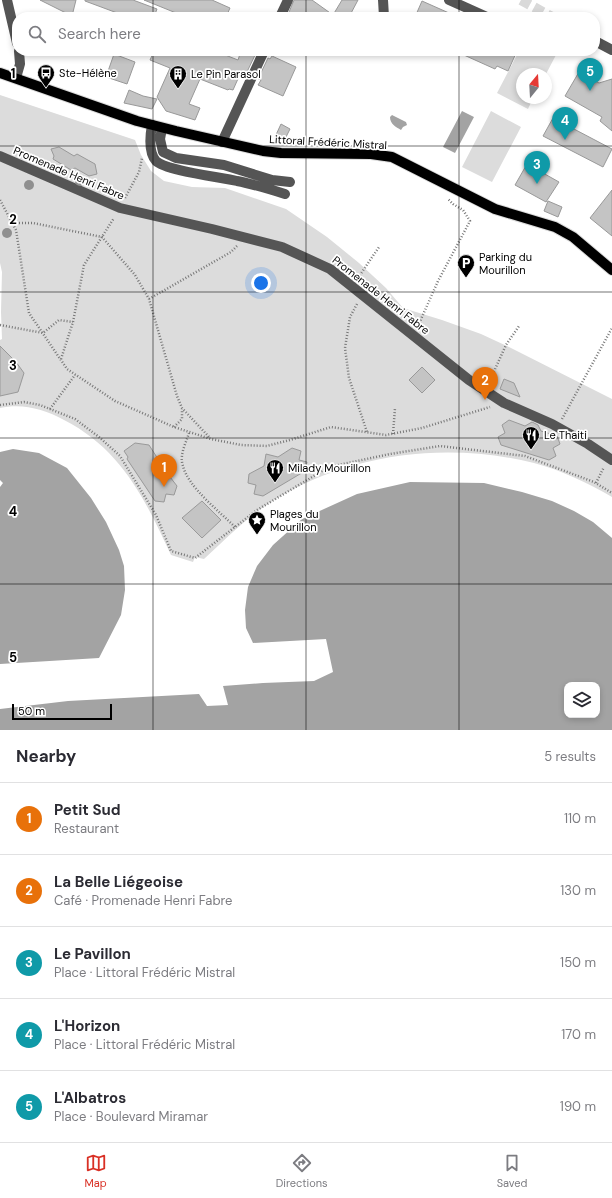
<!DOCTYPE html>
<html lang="en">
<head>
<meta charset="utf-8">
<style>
	body { margin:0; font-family:"DM Sans",sans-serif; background:#f7f7f7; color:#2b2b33 }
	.controls { position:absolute; right:12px; bottom:12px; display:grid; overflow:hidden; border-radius:8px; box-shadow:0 2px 6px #0003 }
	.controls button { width:36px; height:36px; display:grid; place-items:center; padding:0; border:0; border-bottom:1px solid #e1e1e2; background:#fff; color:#2b2b33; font:20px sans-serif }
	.compass { position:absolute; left:516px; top:68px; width:36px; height:36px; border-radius:50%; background:#fff; box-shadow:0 2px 6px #0003; rotate:18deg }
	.scale { position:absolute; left:12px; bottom:10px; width:100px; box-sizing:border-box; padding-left:4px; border:2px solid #000; border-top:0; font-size:11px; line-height:14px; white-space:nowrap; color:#000; -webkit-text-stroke:3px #fff; paint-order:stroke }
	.you { position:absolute; left:261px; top:283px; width:14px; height:14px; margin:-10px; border:3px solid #fff; border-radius:50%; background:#1a73e8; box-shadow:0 0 0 6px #1a73e833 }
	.badge { display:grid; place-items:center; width:26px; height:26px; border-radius:50%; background:#d93025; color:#fff; font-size:13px; font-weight:700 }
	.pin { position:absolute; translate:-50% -33px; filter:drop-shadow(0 1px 2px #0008) }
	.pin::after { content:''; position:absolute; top:21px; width:14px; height:12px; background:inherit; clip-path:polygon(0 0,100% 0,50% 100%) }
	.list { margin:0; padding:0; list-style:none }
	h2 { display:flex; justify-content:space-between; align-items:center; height:52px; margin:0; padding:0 16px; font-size:17px }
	h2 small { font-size:13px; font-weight:400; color:#7c7c81 }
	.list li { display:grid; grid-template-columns:26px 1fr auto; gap:12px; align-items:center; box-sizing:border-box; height:72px; padding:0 16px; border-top:1px solid #e1e1e2 }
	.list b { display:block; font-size:15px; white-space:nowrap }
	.list p { margin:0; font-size:13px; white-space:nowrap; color:#7c7c81 }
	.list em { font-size:13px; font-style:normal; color:#7c7c81 }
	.icon { flex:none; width:22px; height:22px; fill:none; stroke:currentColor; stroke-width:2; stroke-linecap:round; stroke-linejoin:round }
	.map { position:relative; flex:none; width:612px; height:730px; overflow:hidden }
	.search { position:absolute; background:#fff; box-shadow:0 2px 6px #0003; left:12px; right:12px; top:12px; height:44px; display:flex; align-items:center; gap:10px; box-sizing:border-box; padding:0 14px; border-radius:16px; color:#7c7c81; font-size:15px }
	.sheet { height:412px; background:#fff }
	nav { display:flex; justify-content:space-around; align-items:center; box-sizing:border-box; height:56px; border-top:1px solid #e1e1e2; background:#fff; font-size:11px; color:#7c7c81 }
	nav a { display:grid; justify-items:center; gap:2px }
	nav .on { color:#d93025 }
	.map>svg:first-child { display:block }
</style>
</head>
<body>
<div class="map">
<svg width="612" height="730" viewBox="0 0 612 730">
	<rect width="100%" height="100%" fill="#fff"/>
	<path fill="#dcdcdc" d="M519 51H549L556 55 546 74H522V98H533L528 109 497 93Z
		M0 95 135 140 141 155 151 171 164 181 192 187 225 188 286 209 327 237 359 263 386 288 403 308 442 320 481 334 509 347 612 399V497C588 483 561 470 534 463 446 441 348 453 271 502 246 518 226 539 204 559L195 557 193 562 171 555C145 499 121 449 64 420 44 409 22 403 0 408V340L2 339 1 312 2 272 0 263Z
		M491 111 521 127 492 182 462 167Z"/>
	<path fill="#a3a3a3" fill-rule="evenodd" d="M462 111 474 117 455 153 443 147Z
		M392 115 406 122 407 125 403 127 401 130C396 127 390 124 390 117Z
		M13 449 39 453 67 468 91 498 106 522 119 550 124 566 125 590 121 615 99 658 0 664V487L3 483 0 480V452Z
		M410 482 484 483 522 492 552 501 574 511 593 522 612 538V730H0V709L68 701 199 694 207 706 228 705 223 686 263 683 314 681 333 672 326 639 253 643 246 628 245 610 248 587 257 566 273 545 302 519 357 494ZM567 685H597V715H567Z"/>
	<path fill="#c4c4c4" stroke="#999" d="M40 0H76L72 16Z
		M85 0H133L157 9 154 17H128L85 1Z
		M144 0H212L230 8 226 17H186Z
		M294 0H312L333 15 342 0H358L349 17H287Z
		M422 1 458 17H415Z
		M154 51H201L209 55 211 51H215L238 60 241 51H250L256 53 246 74 241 72 233 90 229 89 228 90 200 79 189 104 200 108 195 120 166 111 157 97 170 68 150 60Z
		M455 51H517L508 71 497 66 495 69Z
		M114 54 135 62 127 84 106 77Z
		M272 56 296 67 283 96 258 85 261 80 258 79 268 58 270 59Z
		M579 72 599 83 612 79V131L600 121 602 117 565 96Z
		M129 90 143 96 157 99 152 109 124 103Z
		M553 118 612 149 603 167 543 136Z
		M281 124 290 129 285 139 275 137Z
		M59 147 74 156 77 154 95 164 97 174 89 176 75 168 71 170 53 159 54 156 51 149Z
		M527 164 559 182 546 202 515 185Z
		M612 190V236L590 218Z
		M548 201 562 207 558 217 544 211Z
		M0 346 16 362 24 373 18 392 0 396Z
		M422 367 435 380 422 393 409 380Z
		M504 379 514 383 520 397 500 389Z
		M509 420 525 426 532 422 538 425 541 431 557 436 560 444 553 448 556 456 549 460 501 445 498 437 505 433 502 425Z
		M135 443 149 445 158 459 170 461 167 473 177 486 174 495 166 494 164 502 155 501 127 459 128 457 124 451Z
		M292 448 301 451 299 460 307 462 305 471 263 496 254 494 256 485 248 483 249 474 264 466 266 454 278 457Z
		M202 501 221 520 202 538 182 518Z"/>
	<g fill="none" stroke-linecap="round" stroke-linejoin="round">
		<path stroke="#d9d9d9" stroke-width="10" stroke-dasharray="10 5" stroke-linecap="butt" d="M521 0 552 17"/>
		<g stroke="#dbdbdb" stroke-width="12">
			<path id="major" d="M0 73 137 121 176 131 263 151 281 153 371 154 392 157 495 209 555 227 573 237 612 270"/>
		</g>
		<path stroke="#777" stroke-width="2.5" stroke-dasharray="1 2" stroke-linecap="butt" d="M125 198 139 172 142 158
			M0 200 16 230 29 313 67 369 115 401 174 427 211 439 241 445 267 446 290 440 331 427 386 435 422 428 490 407
			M13 223H33L102 237 135 275 149 299 177 396 182 408 210 438
			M358 278 379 247
			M149 299 231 252 237 246
			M357 304 350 317 345 348 349 378 367 432
			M0 325 43 333 59 320 73 322
			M418 326 438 281 470 221 463 210 453 204 448 199
			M61 359 73 322 84 265 114 218
			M490 380 506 345 519 326
			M0 405 24 402 40 405 75 419 99 437 120 456 156 515 171 551 195 558 257 510 329 467 390 454 440 446 525 456 594 482 612 493
			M50 409 75 375
			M562 419 612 328
			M174 427 182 419V409
			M189 433C186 443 179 455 183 466 188 487 219 511 235 527
			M393 434 395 408
			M596 483 604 467"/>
		<path stroke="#555" stroke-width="10" d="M7 0 17 43
			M383 0 384 17
			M449 0 487 17
			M280 17 288 0
			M595 41 612 50
			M16 78 20 64 19 51
			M152 125C150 136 148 152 156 161 166 171 220 177 237 181 253 184 269 189 285 194
			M162 128 160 139 163 152 176 158 224 165 272 180 290 182
			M222 142 264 51
			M0 156 120 208 212 229 282 247 330 269 469 380 504 403 552 424 588 444 612 460"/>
		<use href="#major" stroke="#000" stroke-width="10"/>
	</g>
	<g fill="#8f8f8f">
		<circle cx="80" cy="181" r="5"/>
		<circle cx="29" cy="185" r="5"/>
		<circle cx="7" cy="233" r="5"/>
	</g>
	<path fill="none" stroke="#000" stroke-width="1" stroke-opacity="0.55" d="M153 0V17M306 0V17M459 0V17M153 51V730M306 51V730M459 51V730M0 146H612M0 292H612M0 438H612M0 584H612"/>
	<defs>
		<g id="bus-pin" transform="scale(0.9)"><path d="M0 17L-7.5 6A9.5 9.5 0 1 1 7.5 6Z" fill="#000" stroke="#fff"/><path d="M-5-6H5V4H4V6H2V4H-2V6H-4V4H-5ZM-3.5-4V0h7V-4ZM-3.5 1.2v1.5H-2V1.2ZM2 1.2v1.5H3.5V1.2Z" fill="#fff"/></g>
		<g id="building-pin" transform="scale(0.9)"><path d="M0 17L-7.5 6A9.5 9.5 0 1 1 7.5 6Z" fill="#000" stroke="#fff"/><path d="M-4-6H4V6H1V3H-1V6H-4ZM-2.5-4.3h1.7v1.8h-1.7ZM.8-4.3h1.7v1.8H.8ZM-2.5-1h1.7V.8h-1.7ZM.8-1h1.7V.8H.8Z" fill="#fff"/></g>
		<g id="parking-pin" transform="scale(0.9)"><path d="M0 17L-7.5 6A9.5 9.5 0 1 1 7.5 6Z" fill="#000" stroke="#fff"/><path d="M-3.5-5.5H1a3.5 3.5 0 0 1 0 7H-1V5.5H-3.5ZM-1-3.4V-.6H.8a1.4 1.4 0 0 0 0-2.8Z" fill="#fff"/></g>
		<g id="restaurant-pin" transform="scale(0.9)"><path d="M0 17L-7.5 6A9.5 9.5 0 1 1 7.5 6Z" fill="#000" stroke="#fff"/><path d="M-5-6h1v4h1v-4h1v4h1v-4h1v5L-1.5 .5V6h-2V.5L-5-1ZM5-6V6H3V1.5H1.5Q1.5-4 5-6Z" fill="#fff"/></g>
		<g id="sight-pin" transform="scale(0.9)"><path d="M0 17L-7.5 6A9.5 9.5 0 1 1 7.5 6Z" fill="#000" stroke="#fff"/><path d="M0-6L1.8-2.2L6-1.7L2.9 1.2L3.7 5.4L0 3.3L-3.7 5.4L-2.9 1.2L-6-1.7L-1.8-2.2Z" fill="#fff"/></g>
	</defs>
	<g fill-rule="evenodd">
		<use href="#bus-pin" x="46" y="73"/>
		<use href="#building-pin" x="178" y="74"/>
		<use href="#parking-pin" x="466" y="263"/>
		<use href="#restaurant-pin" x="531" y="435"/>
		<use href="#restaurant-pin" x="275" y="468"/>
		<use href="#sight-pin" x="257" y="520"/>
	</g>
	<g text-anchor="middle" stroke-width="3.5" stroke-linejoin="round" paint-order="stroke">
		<g font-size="11" fill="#000" stroke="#fff" text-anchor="start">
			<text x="59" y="77">Ste-Hélène</text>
			<text x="191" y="78">Le Pin Parasol</text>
			<text x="479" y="261">Parking du<tspan x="479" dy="13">Mourillon</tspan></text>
			<text x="544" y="439">Le Thaiti</text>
			<text x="288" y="472">Milady Mourillon</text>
			<text x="270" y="518">Plages du<tspan x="270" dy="13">Mourillon</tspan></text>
		</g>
		<g font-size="11" fill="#000" stroke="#fff">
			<text transform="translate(328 142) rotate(3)" y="4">Littoral Frédéric Mistral</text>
			<text transform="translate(69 173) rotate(23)" y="4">Promenade Henri Fabre</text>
			<text transform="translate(381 295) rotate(38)" y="4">Promenade Henri Fabre</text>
		</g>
	</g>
	<g font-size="13" text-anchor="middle" font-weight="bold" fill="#000" stroke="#fff" stroke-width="3.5" stroke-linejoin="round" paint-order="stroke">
		<text x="13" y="78">1</text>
		<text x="13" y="224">2</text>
		<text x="13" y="370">3</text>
		<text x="13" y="516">4</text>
		<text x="13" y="662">5</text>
	</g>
</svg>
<div class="controls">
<button><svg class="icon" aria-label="layers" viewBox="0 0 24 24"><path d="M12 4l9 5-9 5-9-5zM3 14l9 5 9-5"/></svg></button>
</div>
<svg class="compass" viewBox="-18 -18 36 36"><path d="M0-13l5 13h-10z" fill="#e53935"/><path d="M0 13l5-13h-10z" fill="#7c7c81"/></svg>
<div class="scale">50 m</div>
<div class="you"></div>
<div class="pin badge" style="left:164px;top:487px;background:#e8710a">1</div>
<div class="pin badge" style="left:485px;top:400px;background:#e8710a">2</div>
<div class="pin badge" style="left:537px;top:184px;background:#0f9aa8">3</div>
<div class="pin badge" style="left:565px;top:140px;background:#0f9aa8">4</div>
<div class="pin badge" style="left:590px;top:91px;background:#0f9aa8">5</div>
<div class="search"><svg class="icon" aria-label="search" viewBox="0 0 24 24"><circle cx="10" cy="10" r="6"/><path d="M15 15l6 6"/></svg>Search here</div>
</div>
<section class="sheet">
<h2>Nearby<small>5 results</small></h2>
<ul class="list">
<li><span class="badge" style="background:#e8710a">1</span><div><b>Petit Sud</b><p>Restaurant</p></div><em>110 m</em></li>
<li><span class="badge" style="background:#e8710a">2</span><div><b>La Belle Liégeoise</b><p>Café · Promenade Henri Fabre</p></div><em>130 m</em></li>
<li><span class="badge" style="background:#0f9aa8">3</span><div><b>Le Pavillon</b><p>Place · Littoral Frédéric Mistral</p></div><em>150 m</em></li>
<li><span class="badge" style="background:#0f9aa8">4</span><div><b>L'Horizon</b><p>Place · Littoral Frédéric Mistral</p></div><em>170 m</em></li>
<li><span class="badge" style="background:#0f9aa8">5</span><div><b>L'Albatros</b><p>Place · Boulevard Miramar</p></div><em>190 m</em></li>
</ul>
</section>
<nav>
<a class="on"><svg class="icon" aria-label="map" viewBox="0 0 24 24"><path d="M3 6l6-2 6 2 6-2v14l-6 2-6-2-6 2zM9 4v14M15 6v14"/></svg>Map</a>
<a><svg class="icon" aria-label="directions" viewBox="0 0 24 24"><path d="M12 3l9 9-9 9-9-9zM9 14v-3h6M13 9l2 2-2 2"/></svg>Directions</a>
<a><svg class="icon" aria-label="saved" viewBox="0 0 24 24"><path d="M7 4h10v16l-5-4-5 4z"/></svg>Saved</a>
</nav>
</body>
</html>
